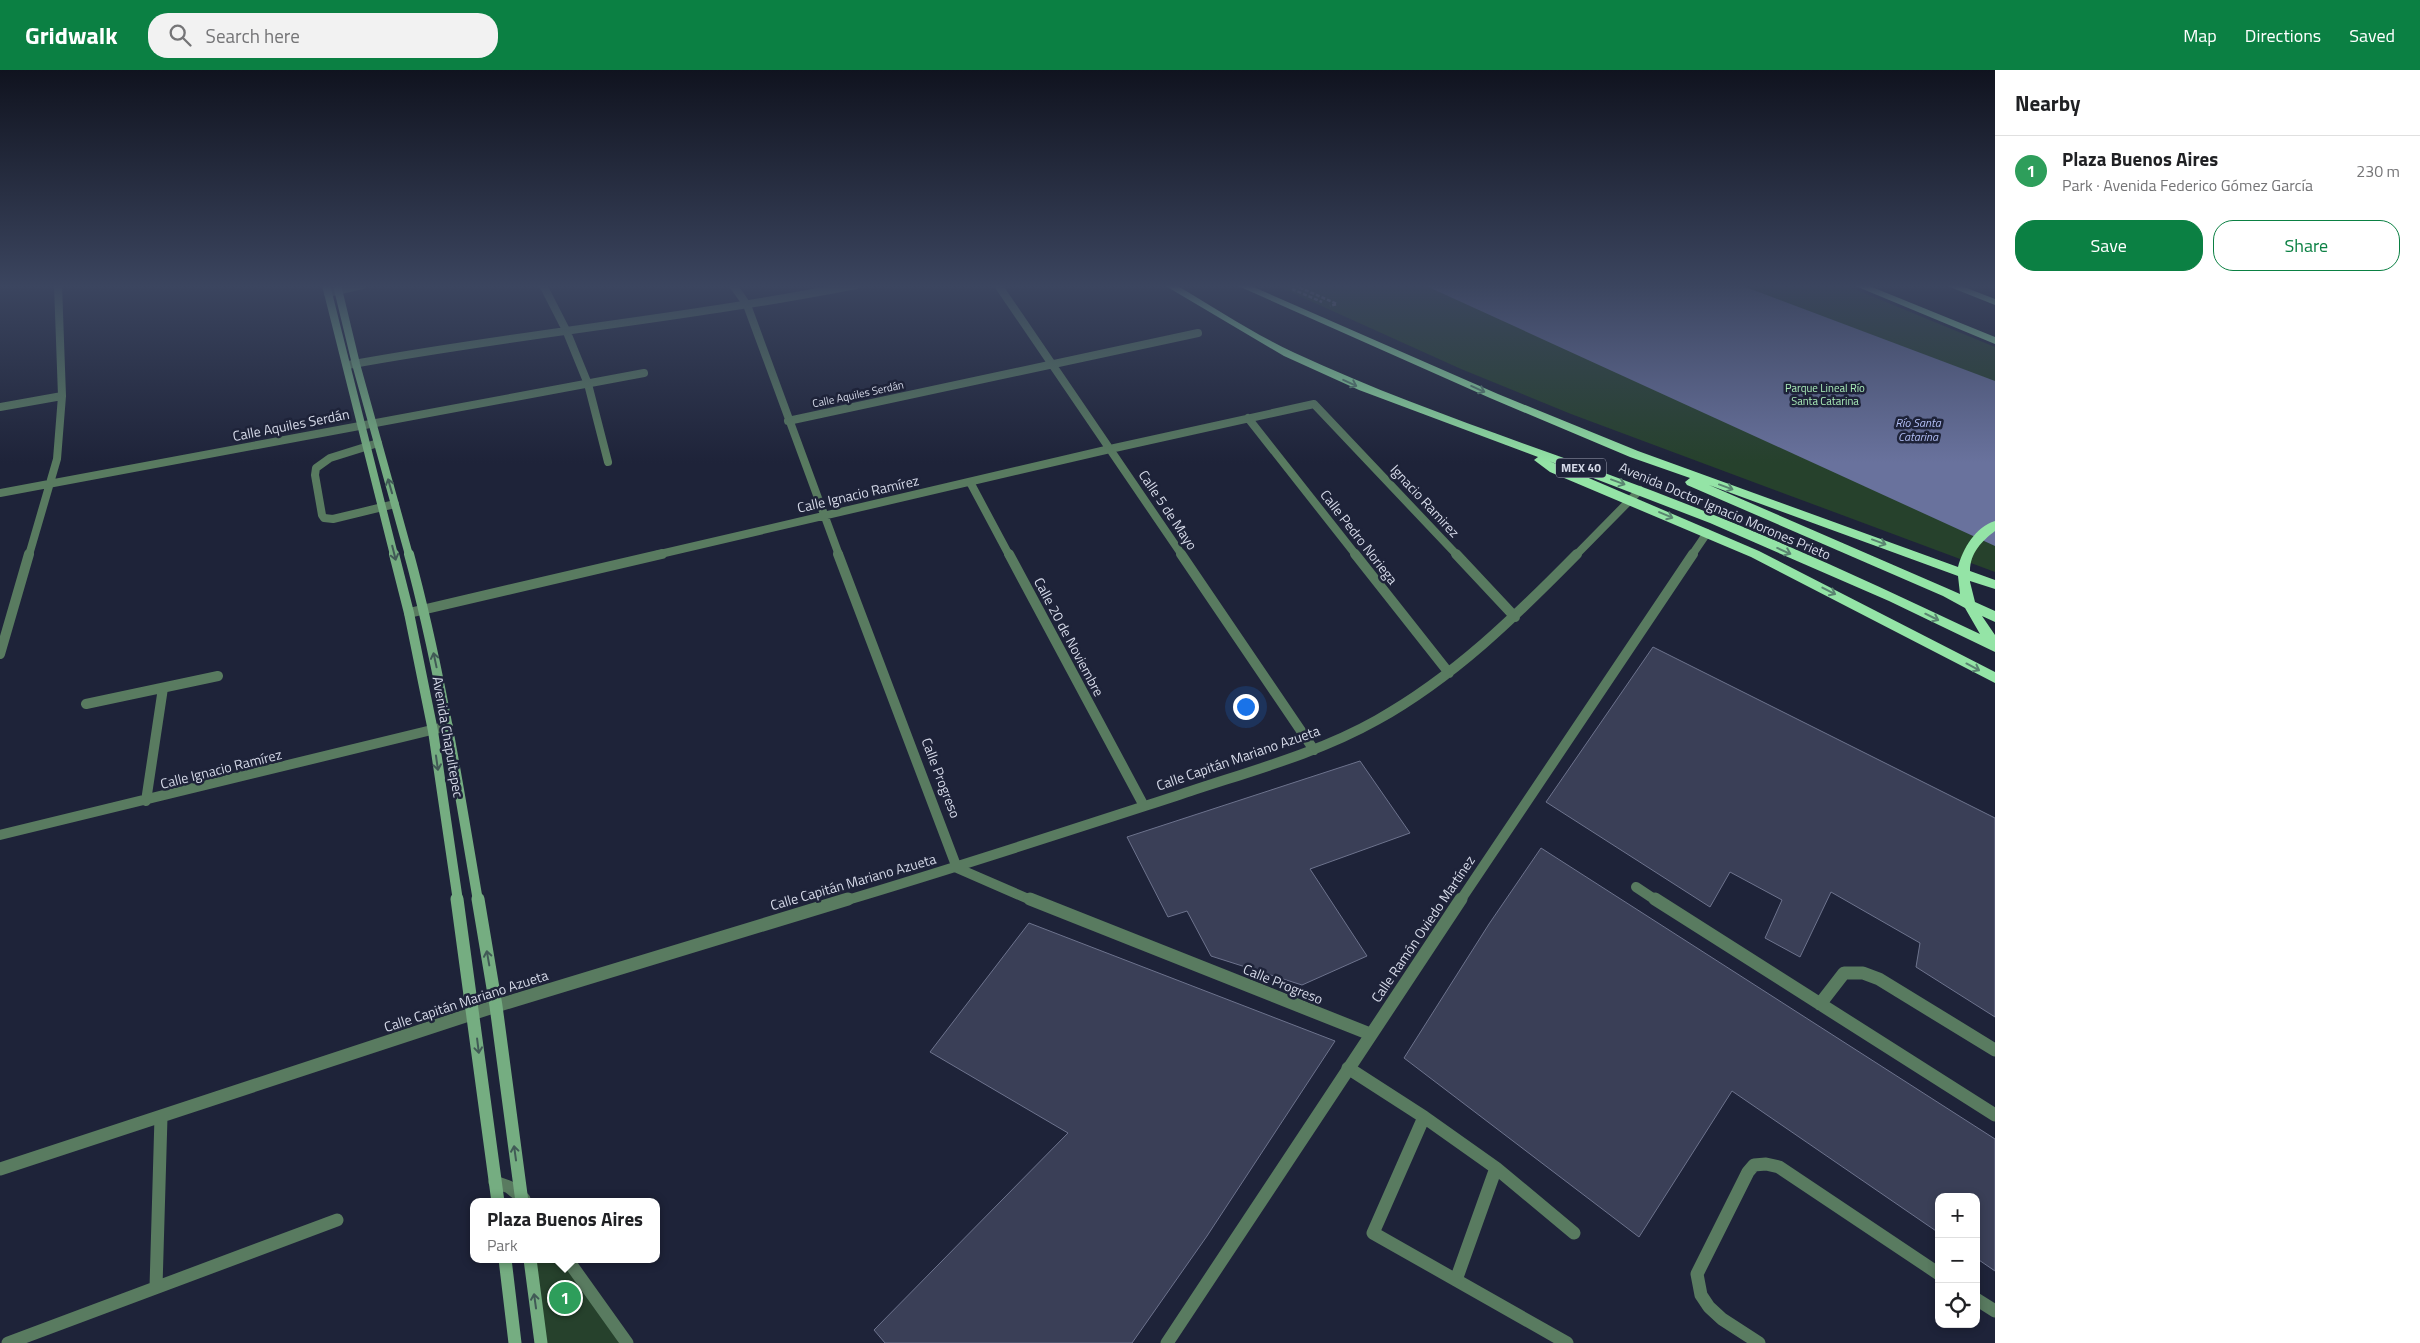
<!DOCTYPE html>
<html lang="en">
<head>
<meta charset="utf-8">
<style>
	body { margin:0; font-family:"Titillium Web",sans-serif; background:#f2f2f2; color:#202124 }
	.controls { position:absolute; right:15px; bottom:15px; display:grid; overflow:hidden; border-radius:10px; box-shadow:0 2px 8px #0003 }
	.controls button { width:45px; height:45px; display:grid; place-items:center; padding:0; border:0; border-bottom:1px solid #e0e0e0; background:#fff; color:#202124; font:25px sans-serif }
	.you { position:absolute; left:1245px; top:636px; width:18px; height:18px; margin:-12px; border:4px solid #fff; border-radius:50%; background:#1a73e8; box-shadow:0 0 0 8px #1a73e833 }
	.badge { display:grid; place-items:center; width:32px; height:32px; border-radius:50%; background:#0b8043; color:#fff; font-size:16px; font-weight:700 }
	.pin { position:absolute; translate:-50% -50%; border:2px solid #fff; box-shadow:0 1px 5px #0006 }
	.popup { position:absolute; left:470px; top:1128px; width:190px; height:65px; box-sizing:border-box; display:grid; place-content:center; border-radius:10px; background:#fff; filter:drop-shadow(0 1px 4px #0005); font-size:16px; white-space:nowrap; color:#757577 }
	.popup b { font-size:19px; color:#202124 }
	.popup::after { content:''; position:absolute; left:50%; top:100%; margin-left:-10px; border:10px solid transparent; border-top-color:#fff }
	.list { margin:0; padding:0; list-style:none }
	h2 { display:flex; justify-content:space-between; align-items:center; height:65px; margin:0; padding:0 20px; font-size:21px }
	h2 small { font-size:16px; font-weight:400; color:#757577 }
	.list li { display:grid; grid-template-columns:32px 1fr auto; gap:15px; align-items:center; box-sizing:border-box; height:70px; padding:0 20px; border-top:1px solid #e0e0e0 }
	.list b { display:block; font-size:19px; white-space:nowrap }
	.list p { margin:0; font-size:16px; white-space:nowrap; color:#757577 }
	.list em { font-size:16px; font-style:normal; color:#757577 }
	.actions { display:flex; gap:10px; padding:15px 20px }
	.actions a { flex:1; padding:11px 0; border:1px solid #0b8043; border-radius:20px; text-align:center; font-size:18px; color:#0b8043 }
	.actions .main { background:#0b8043; color:#fff }
	.icon { flex:none; width:28px; height:28px; fill:none; stroke:currentColor; stroke-width:2; stroke-linecap:round; stroke-linejoin:round }
	.map { position:relative; flex:none; width:1995px; height:1273px; overflow:hidden }
	header { display:flex; align-items:center; gap:30px; box-sizing:border-box; height:70px; padding:0 25px; background:#0b8043; color:#fff }
	header strong { font-size:24px }
	nav { display:flex; gap:28px; margin-inline-start:auto; font-size:18px }
	.search { width:350px; height:45px; background:#f2f2f2; display:flex; align-items:center; gap:12px; box-sizing:border-box; padding:0 18px; border-radius:20px; color:#757577; font-size:19px }
	main { display:flex }
	aside { flex:1; background:#fff }
	.map>svg:first-child { display:block }
</style>
</head>
<body>
<header>
<strong>Gridwalk</strong>
<div class="search"><svg class="icon" aria-label="search" viewBox="0 0 24 24"><circle cx="10" cy="10" r="6"/><path d="M15 15l6 6"/></svg>Search here</div>
<nav><a>Map</a><a>Directions</a><a>Saved</a></nav>
</header>
<main>
<div class="map">
<svg width="1995" height="1273" viewBox="0 0 1995 1273">
	<rect width="100%" height="100%" fill="#1e2339"/>
	<path fill="#26412c" d="M1275 215H1845L1995 277V502L1571 344 1461 299Z
		M530 1189H567L627 1273H541Z"/>
	<path fill="#69729d" d="M1424 215H1740L1995 311V476Z"/>
	<path fill="#3a3f57" stroke="#6d738d" d="M1653 577 1995 748V947L1916 897 1920 873 1831 822 1800 887 1765 868 1782 830 1730 802 1710 837 1546 732Z
		M1360 691 1410 763 1310 799 1367 886 1302 915 1211 886 1187 841 1168 847 1127 767Z
		M1541 778 1995 1069V1201L1976 1188V1127H1939V1163L1732 1021 1639 1167 1404 988 1489 854Z
		M1029 853 1335 971 1207 1166 1132 1273H885L874 1260 1068 1063 930 982Z"/>
	<g fill="none" stroke-linecap="round" stroke-linejoin="round">
		<path stroke="#777b8e" stroke-width="2.5" stroke-dasharray="4 2" stroke-linecap="butt" d="M1294 215 1337 234 1330 236
			M1292 219 1322 232"/>
		<path stroke="#597b60" stroke-width="8" d="M378 373 330 388 316 398 315 405 322 445 324 448 333 449 395 434"/>
		<path stroke="#597b60" stroke-width="10" d="M1636 817 1657 831"/>
		<path stroke="#597b60" stroke-width="13" d="M1655 829 1995 1045
			M1820 934 1844 903H1863L1879 909 1995 980
			M1348 998 1424 1047 1373 1163 1567 1273
			M1424 1047 1496 1098 1456 1210
			M1496 1098 1574 1163
			M1976 1229 1995 1241
			M1759 1273 1722 1249 1709 1237 1701 1225 1697 1204 1748 1102 1754 1095 1766 1094 1779 1097 1939 1204"/>
		<path stroke="#597b60" stroke-width="8" d="M543 215 566 260 588 314 608 392
			M733 215 747 235 839 485
			M998 215 1182 485
			M328 223 362 215
			M348 295C517 264 688 248 856 215
			M0 337 62 326
			M1248 348 1356 485
			M788 351 1198 263
			M970 412 1009 485
			M0 423 644 303
			M29 485 57 389 62 326 58 215
			M656 485 1110 379 1314 334 1457 485
			M1576 485 1640 420
			M1692 485 1707 463"/>
		<path stroke="#597b60" stroke-width="10" d="M838 484 957 798 1033 831
			M1009 484 1144 736
			M1181 484 1314 680
			M1355 484 1449 603
			M1456 484 1515 547
			M409 543 662 484
			M0 584 29 484
			M86 634 218 606
			M146 731 163 618
			M0 765 448 656
			M844 831C955 798 1065 762 1176 726 1243 703 1315 685 1377 650 1454 607 1516 546 1577 484
			M1460 831 1693 484"/>
		<path stroke="#597b60" stroke-width="13" d="M1030 829 1370 964
			M0 1099 496 936 848 829
			M156 1217 161 1047
			M8 1273 337 1150
			M1167 1273 1461 829"/>
		<path stroke="#597b60" stroke-width="13" d="M495 1112 509 1117 524 1129
			M567 1189 627 1273"/>
		<path stroke="#75ad81" stroke-width="8" d="M326 215 394 485
			M337 215 356 294 409 485"/>
		<path stroke="#75ad81" stroke-width="10" d="M394 484 409 543 433 661 458 831
			M409 484C440 598 458 714 478 831"/>
		<path stroke="#75ad81" stroke-width="13" d="M457 829 498 1132
			M478 829 496 936 522 1132
			M505 1189 515 1273
			M530 1189 541 1273"/>
		<path fill="#94e4a6" fill-rule="evenodd" d="M1164 215H1176C1215 238 1254 264 1295 283 1411 337 1533 375 1653 421 1764 463 1873 513 1980 564L1965 538 1943 526 1687 415 1685 412 1690 408 1630 387 1490 328 1236 215H1249L1498 324 1638 381 1958 497C1963 479 1975 457 1995 451V461C1982 471 1970 483 1970 501L1995 510V519L1970 511V512L1975 532 1995 541V552L1982 546 1995 565V582L1889 531 1710 453 1549 391 1759 481 1995 602V613L1751 487 1550 402 1534 390 1538 387 1359 320 1284 286ZM1709 415 1958 506 1960 524 1951 520Z
			M1853 215H1867L1995 267V274Z
			M1945 215H1959L1995 229V235Z"/>
	</g>
	<defs><path id="oneway-shaft" d="M-6 0H5M1.5-3L5.5 0L1.5 3" fill="none" stroke-width="1.6" stroke-linecap="round" stroke-linejoin="round" transform="scale(1.25)"/></defs>
	<g stroke="#598470">
		<use href="#oneway-shaft" transform="translate(1350 313) rotate(25)"/>
		<use href="#oneway-shaft" transform="translate(1478 319) rotate(24)"/>
		<use href="#oneway-shaft" transform="translate(1618 412) rotate(20)"/>
		<use href="#oneway-shaft" transform="translate(1726 417) rotate(20)"/>
		<use href="#oneway-shaft" transform="translate(1666 445) rotate(23)"/>
		<use href="#oneway-shaft" transform="translate(1879 472) rotate(20)"/>
		<use href="#oneway-shaft" transform="translate(1784 481) rotate(24)"/>
		<use href="#oneway-shaft" transform="translate(1829 521) rotate(27)"/>
		<use href="#oneway-shaft" transform="translate(1932 547) rotate(26)"/>
		<use href="#oneway-shaft" transform="translate(1973 597) rotate(28)"/>
	</g>
	<g stroke="#415a56">
		<use href="#oneway-shaft" transform="translate(390 416) rotate(-106)"/>
		<use href="#oneway-shaft" transform="translate(394 483) rotate(76)"/>
		<use href="#oneway-shaft" transform="translate(435 590) rotate(-102)"/>
		<use href="#oneway-shaft" transform="translate(437 693) rotate(82)"/>
		<use href="#oneway-shaft" transform="translate(488 888) rotate(-100)"/>
		<use href="#oneway-shaft" transform="translate(478 976) rotate(83)"/>
		<use href="#oneway-shaft" transform="translate(515 1083) rotate(-98)"/>
		<use href="#oneway-shaft" transform="translate(535 1231) rotate(-98)"/>
	</g>
	<linearGradient id="sky" x2="0" y2="1"><stop stop-color="#10131f"/><stop offset="0.55" stop-color="#3b455f"/><stop offset="1" stop-color="#3b455f" stop-opacity="0"/></linearGradient>
	<rect width="1995" height="393" fill="url(#sky)"/>
	<g text-anchor="middle" stroke-width="5" stroke-linejoin="round" paint-order="stroke">
		<g font-size="11" fill="#abedb9" stroke="#1e2339">
			<text x="1825" y="322">Parque Lineal Río<tspan x="1825" dy="13">Santa Catarina</tspan></text>
		</g>
		<g font-size="11" fill="#d5d9e8" stroke="#1e2339">
			<text transform="translate(858 324) rotate(-12)" y="4">Calle Aquiles Serdán</text>
		</g>
		<g font-size="12" font-style="italic" fill="#b3bff5" stroke="#1e2339">
			<text x="1918" y="357">Río Santa<tspan x="1918" dy="14">Catarina</tspan></text>
		</g>
		<rect fill="#1e2339" stroke="#9ea2b4" stroke-width="1" x="1556" y="388.5" width="50" height="19" rx="4"/>
		<g font-size="12" font-weight="bold" fill="#d5d9e8">
			<text x="1581" y="402">MEX 40</text>
		</g>
		<g font-size="14" fill="#d5d9e8" stroke="#1e2339">
			<text transform="translate(291 355) rotate(-11)" y="5">Calle Aquiles Serdán</text>
			<text transform="translate(858 424) rotate(-13)" y="5">Calle Ignacio Ramírez</text>
			<text transform="translate(1425 431) rotate(47)" y="5">Ignacio Ramirez</text>
			<text transform="translate(1168 440) rotate(56)" y="5">Calle 5 de Mayo</text>
			<text transform="translate(1725 441) rotate(23)" y="5">Avenida Doctor Ignacio Morones Prieto</text>
			<text transform="translate(1359 467) rotate(52)" y="5">Calle Pedro Noriega</text>
			<text transform="translate(1069 567) rotate(62)" y="5">Calle 20 de Noviembre</text>
			<text transform="translate(448 667) rotate(80)" y="5">Avenida Chapultepec</text>
			<text transform="translate(1238 688) rotate(-19)" y="5">Calle Capitán Mariano Azueta</text>
			<text transform="translate(221 699) rotate(-14)" y="5">Calle Ignacio Ramírez</text>
			<text transform="translate(941 708) rotate(69)" y="5">Calle Progreso</text>
			<text transform="translate(853 812) rotate(-16)" y="5">Calle Capitán Mariano Azueta</text>
			<text transform="translate(1423 859) rotate(-56)" y="5">Calle Ramón Oviedo Martínez</text>
			<text transform="translate(1283 914) rotate(22)" y="5">Calle Progreso</text>
			<text transform="translate(466 931) rotate(-18)" y="5">Calle Capitán Mariano Azueta</text>
		</g>
	</g>
</svg>
<div class="controls">
<button>+</button>
<button>−</button>
<button><svg class="icon" aria-label="locate" viewBox="0 0 24 24"><circle cx="12" cy="12" r="6"/><path d="M12 2v4M12 18v4M2 12h4M18 12h4"/></svg></button>
</div>
<div class="you"></div>
<div class="pin badge" style="left:565px;top:1228px;background:#2e9e5b">1</div>
<div class="popup"><b>Plaza Buenos Aires</b>Park</div>
</div>
<aside>
<h2>Nearby<small></small></h2>
<ul class="list">
<li><span class="badge" style="background:#2e9e5b">1</span><div><b>Plaza Buenos Aires</b><p>Park · Avenida Federico Gómez García</p></div><em>230 m</em></li>
</ul>
<div class="actions"><a class="main">Save</a><a>Share</a></div>
</aside>
</main>
</body>
</html>
